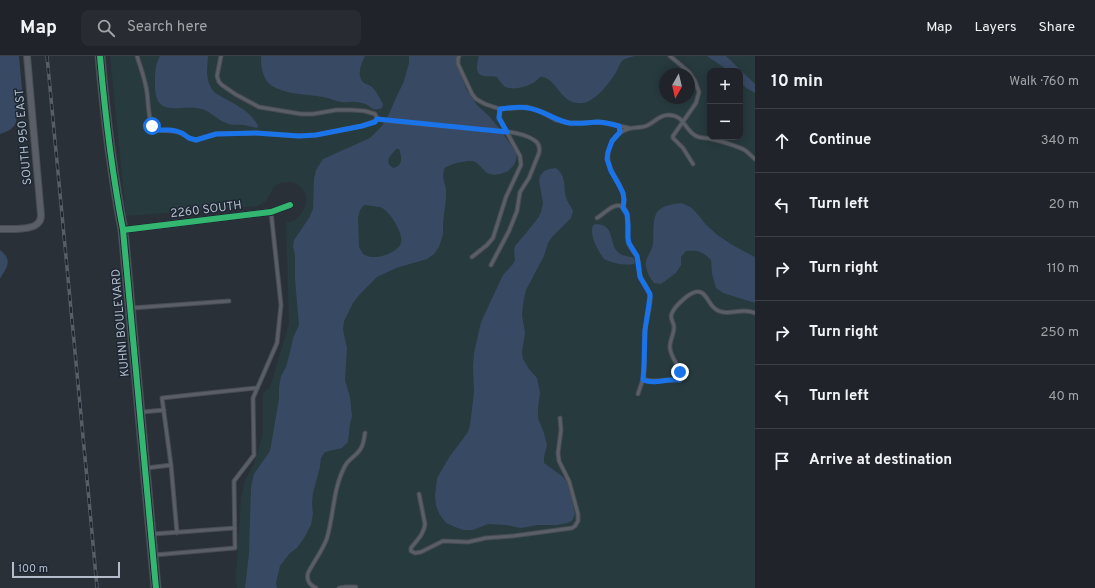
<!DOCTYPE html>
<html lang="en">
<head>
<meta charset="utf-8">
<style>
	body { margin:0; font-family:Overpass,sans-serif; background:#282c32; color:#f1f3f6 }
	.controls { position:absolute; right:12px; top:12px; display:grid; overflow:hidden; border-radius:8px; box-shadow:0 2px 10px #0003 }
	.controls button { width:36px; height:36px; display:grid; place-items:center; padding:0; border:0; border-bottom:1px solid #3d4147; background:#20242a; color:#f1f3f6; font:20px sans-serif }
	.compass { position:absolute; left:659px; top:12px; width:36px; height:36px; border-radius:50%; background:#20242a; box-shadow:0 2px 10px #0003; rotate:188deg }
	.scale { position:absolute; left:12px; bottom:10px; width:108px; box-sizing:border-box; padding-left:4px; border:2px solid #b4bcc9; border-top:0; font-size:11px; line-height:14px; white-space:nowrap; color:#b4bcc9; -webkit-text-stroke:3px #1d2633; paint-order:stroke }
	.stop { position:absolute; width:12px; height:12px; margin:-9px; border:3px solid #1a73e8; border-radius:50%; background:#fff }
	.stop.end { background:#1a73e8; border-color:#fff; box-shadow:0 1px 4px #0008 }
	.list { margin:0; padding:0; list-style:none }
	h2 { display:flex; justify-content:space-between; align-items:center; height:52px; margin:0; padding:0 16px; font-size:17px }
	h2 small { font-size:13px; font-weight:400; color:#a2a4a8 }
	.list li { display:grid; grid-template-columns:26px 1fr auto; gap:12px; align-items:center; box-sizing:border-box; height:64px; padding:0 16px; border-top:1px solid #3d4147 }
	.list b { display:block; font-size:15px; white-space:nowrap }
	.list em { font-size:13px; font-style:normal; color:#a2a4a8 }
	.icon { flex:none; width:22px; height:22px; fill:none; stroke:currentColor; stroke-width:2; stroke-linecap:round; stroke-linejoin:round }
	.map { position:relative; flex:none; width:755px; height:532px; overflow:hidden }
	header { display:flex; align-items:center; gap:24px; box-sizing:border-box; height:56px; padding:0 20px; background:#20242a; border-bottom:1px solid #3d4147 }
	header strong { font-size:19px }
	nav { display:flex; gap:22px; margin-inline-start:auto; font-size:14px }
	.search { width:280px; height:36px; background:#282c32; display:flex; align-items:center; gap:10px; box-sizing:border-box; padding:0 14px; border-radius:8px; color:#a2a4a8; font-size:15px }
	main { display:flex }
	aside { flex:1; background:#20242a }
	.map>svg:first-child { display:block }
</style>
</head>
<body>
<header>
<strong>Map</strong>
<div class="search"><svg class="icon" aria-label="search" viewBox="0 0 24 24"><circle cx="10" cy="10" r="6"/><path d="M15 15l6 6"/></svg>Search here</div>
<nav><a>Map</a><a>Layers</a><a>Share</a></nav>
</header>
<main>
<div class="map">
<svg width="755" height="532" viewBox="0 0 755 532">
	<rect width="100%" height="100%" fill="#2a3038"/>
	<path fill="#273a3e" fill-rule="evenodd" d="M110 0H755V532H237L236 521 241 442 245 424 254 408 263 378V337L270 331 289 268 286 167C291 166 296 164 299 160 311 148 308 130 291 126 287 126 282 126 278 128 272 131 271 137 268 142 265 146 261 148 258 150L126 160ZM710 15H740V81H710ZM665 18H689V42H665Z"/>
	<path fill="#384963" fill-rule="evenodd" d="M0 0H19L22 33 19 44 16 66 14 70 10 74 0 78Z
		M160 0H208C207 15 205 25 215 37 230 46 251 54 258 70L257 72C252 71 249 70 244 69 238 68 232 70 226 67 218 64 211 56 202 53 180 47 154 65 155 27 155 17 155 9 160 0Z
		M261 0H365C361 8 356 20 364 27 367 29 371 29 373 32 377 36 380 43 383 48L382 52C371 56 373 51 365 48 363 47 359 46 356 46 351 45 346 47 341 46 335 45 329 42 323 41 306 38 288 39 272 30 262 23 261 11 261 0Z
		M409 0H457L456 2 458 11 463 22 466 33 477 49 490 61 502 76 517 98 516 104 514 109 508 115 500 118 494 119 487 117 477 107 473 105H468L456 107 446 111 444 113 443 121 446 133V142L443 167V178L439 191 434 198 427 203 396 212 377 221 360 238 353 247 344 265 343 274 347 292 345 324 350 341 352 360 350 368 348 386 342 392 325 396 321 402 320 411 313 437 312 447 313 458 311 469 304 482 297 492 290 497 280 510 276 527 277 532H245L249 497 251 431 254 418 270 395 279 343V331L281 320 286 311 291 292 293 282 299 269 295 223V200L293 190 294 184 309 162 313 153 314 123 316 114 323 103 370 82 382 70 390 56 394 46 404 25 409 7ZM396 93H399C402 101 403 110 393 112 383 105 391 100 396 93ZM364 149C369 150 375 150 380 151 389 154 404 177 401 187 398 196 381 202 372 201 369 201 366 200 363 198L359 191 358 162 360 154Z
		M479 0H635C631 1 626 2 623 4 619 8 618 14 615 18 608 29 592 50 577 47 561 45 558 28 546 22 545 21 542 21 540 21 539 22 537 24 536 25 529 31 509 36 503 29 501 27 499 24 497 21 489 19 476 24 477 10 477 7 478 4 479 0Z
		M707 0H726L755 28V37L746 32 740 26V15H729Z
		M556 112C567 121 563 129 566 141 567 146 571 150 573 155L571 162 552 181 548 187 544 200 526 234 523 248 522 259 525 277 522 296 523 303 529 313 537 322 540 337 538 352V362L544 377 547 389 544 401V407L562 420 567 425 575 458 572 465 567 467 557 469H538L521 472 506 469 488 468 473 474H463L455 471 446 467 440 459 436 450 435 440 437 422 450 400 468 376 470 369 474 336 473 311 474 297 481 266 503 219 513 208 515 204 514 194 515 190 526 177 538 162 541 156 543 147 539 125 540 120 544 115 549 113Z
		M681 147C693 151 696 156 703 165 707 170 714 176 719 180 730 188 743 195 755 201V247L723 237 716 232 712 218 711 204C702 195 698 194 686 195L681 201V209L676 217 661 228 654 227C650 222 647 217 646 211 644 202 652 196 653 188 654 179 652 161 658 155 664 149 673 148 681 147Z
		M596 168C614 169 609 183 616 194 620 200 628 200 634 202L635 206 634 208C624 210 613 207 604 203 598 194 589 180 593 169Z
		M0 194C14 205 6 212 0 223Z"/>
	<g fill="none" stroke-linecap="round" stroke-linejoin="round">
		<g stroke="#484c53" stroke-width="5">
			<path id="lane" d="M137 0C140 10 144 20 146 31 149 42 147 66 155 74 163 75 170 74 178 76 185 78 189 84 196 84L216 78 256 77 299 80 316 79 362 70 377 64 376 60 375 58 365 55 352 54H336L313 58H301L259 51 235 38 222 29 219 26 217 20 221 0
				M459 0 458 3V8L472 38 476 43 485 48 500 53 527 51 542 56 556 64 570 67H582L598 66 610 68 629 72
				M670 0 689 16 695 25 699 36 696 47 673 80V82L683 92 693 108
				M377 63C410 68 444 70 477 73 493 74 521 75 534 84 539 87 540 92 539 97L529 122 520 136 517 155 509 175 491 209
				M623 151C629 131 605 117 608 97 610 86 617 76 628 73 634 71 641 72 646 70 654 67 659 59 668 59 685 59 684 74 696 80 701 83 706 81 711 83 721 85 733 89 743 93 747 95 751 100 755 103
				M597 162C604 158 613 147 621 150 632 154 626 176 628 185 629 191 634 195 637 201 640 207 638 215 641 222 644 228 650 234 650 241 651 251 646 264 645 274 643 291 646 307 643 323
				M472 201 487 189 493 182 506 141 521 109 520 100 499 62 500 53
				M132 252 229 245
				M638 338 643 323C655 328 667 322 680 324 683 312 671 304 670 292 669 285 674 279 674 271 674 266 669 262 672 257 675 250 692 233 700 236 708 238 709 252 719 255 729 260 742 251 755 257
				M142 356 164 354
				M147 412 171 409
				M419 438 425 468C424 478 417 484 411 492V495L415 497 421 496 443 485 468 486 486 482 513 480 572 472 575 470 578 465V458L569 425 559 405 558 397 561 374 560 362
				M177 477 171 409 162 342 208 337 257 332
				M153 478 235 472
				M154 499 235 492 234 425 254 399 253 342 277 287 281 249 271 156
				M316 532C310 529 306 525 308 517 314 505 323 494 327 482 334 458 333 432 345 410 349 402 358 399 361 392 364 387 364 382 365 377
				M339 532 346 531H356"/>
		</g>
		<g stroke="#484c53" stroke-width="8">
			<path id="street" d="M0 173C9 173 31 174 37 168 40 166 41 163 41 159L27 0
				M123 174 271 156 290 149"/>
		</g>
		<g stroke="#484c53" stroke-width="11">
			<path id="secondary" d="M100 0C105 58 112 117 123 174L156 532"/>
		</g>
		<use href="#lane" stroke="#5a5e66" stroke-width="3"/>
		<use href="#street" stroke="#5a5e66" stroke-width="6"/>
		<use href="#secondary" stroke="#595d64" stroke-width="9"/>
		<g stroke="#595d64" stroke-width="3.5">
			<path id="rail" d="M47 0 89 444 97 532"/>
		</g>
		<use href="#rail" stroke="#1d2633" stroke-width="2" stroke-dasharray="6" stroke-linecap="butt"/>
		<g stroke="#1d2633" stroke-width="8">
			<path id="cycleway" d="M100 0C105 58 112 117 123 174L156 532
				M123 174 271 156 290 149"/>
		</g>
		<use href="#cycleway" stroke="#33b770" stroke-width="6"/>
	</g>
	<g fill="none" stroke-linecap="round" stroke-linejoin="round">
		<path stroke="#1a73e8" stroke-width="5" d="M152 70 155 74H170L176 75 182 77 189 82 196 84 216 78 256 77 299 80 316 79 362 70 375 66 377 63 507 76 499 62 500 53C509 52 519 50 528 52 543 54 554 64 569 67 578 68 588 67 597 66 604 66 612 68 619 70L620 76 612 85 608 96 607 103 611 115 619 129 623 137 624 144 623 152 627 158 628 169V182L629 187 637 200 640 221 650 238V241L645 274 644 309 643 324C655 329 667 322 680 324V316"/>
	</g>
	<g text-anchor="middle" stroke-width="3" stroke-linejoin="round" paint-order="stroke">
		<g font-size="12" fill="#b4bcc9" stroke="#1d2633">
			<text transform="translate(23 81) rotate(-95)" y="4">SOUTH 950 EAST</text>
			<text transform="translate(206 153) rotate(-7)" y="4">2260 SOUTH</text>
			<text transform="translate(120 267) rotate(-95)" y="4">KUHNI BOULEVARD</text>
		</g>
	</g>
</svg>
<div class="controls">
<button>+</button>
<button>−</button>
</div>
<svg class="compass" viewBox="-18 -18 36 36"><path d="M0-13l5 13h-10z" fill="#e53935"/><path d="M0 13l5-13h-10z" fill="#a2a4a8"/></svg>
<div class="scale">100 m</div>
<div class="stop" style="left:152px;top:70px"></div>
<div class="stop end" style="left:680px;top:316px"></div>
</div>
<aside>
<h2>10 min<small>Walk · 760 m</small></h2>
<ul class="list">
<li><svg class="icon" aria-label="ahead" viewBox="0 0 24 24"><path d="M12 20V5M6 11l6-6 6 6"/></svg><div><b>Continue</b></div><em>340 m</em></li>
<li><svg class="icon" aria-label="left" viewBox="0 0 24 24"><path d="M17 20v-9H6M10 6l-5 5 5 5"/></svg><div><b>Turn left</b></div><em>20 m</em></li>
<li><svg class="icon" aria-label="right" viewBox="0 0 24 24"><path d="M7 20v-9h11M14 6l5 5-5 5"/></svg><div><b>Turn right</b></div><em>110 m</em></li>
<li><svg class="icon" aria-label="right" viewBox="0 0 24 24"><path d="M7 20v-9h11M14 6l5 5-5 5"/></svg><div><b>Turn right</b></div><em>250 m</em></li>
<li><svg class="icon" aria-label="left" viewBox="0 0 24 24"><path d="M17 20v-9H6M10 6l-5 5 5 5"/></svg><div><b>Turn left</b></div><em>40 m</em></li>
<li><svg class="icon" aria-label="arrive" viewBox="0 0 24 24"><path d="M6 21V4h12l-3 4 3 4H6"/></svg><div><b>Arrive at destination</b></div></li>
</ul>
</aside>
</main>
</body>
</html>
